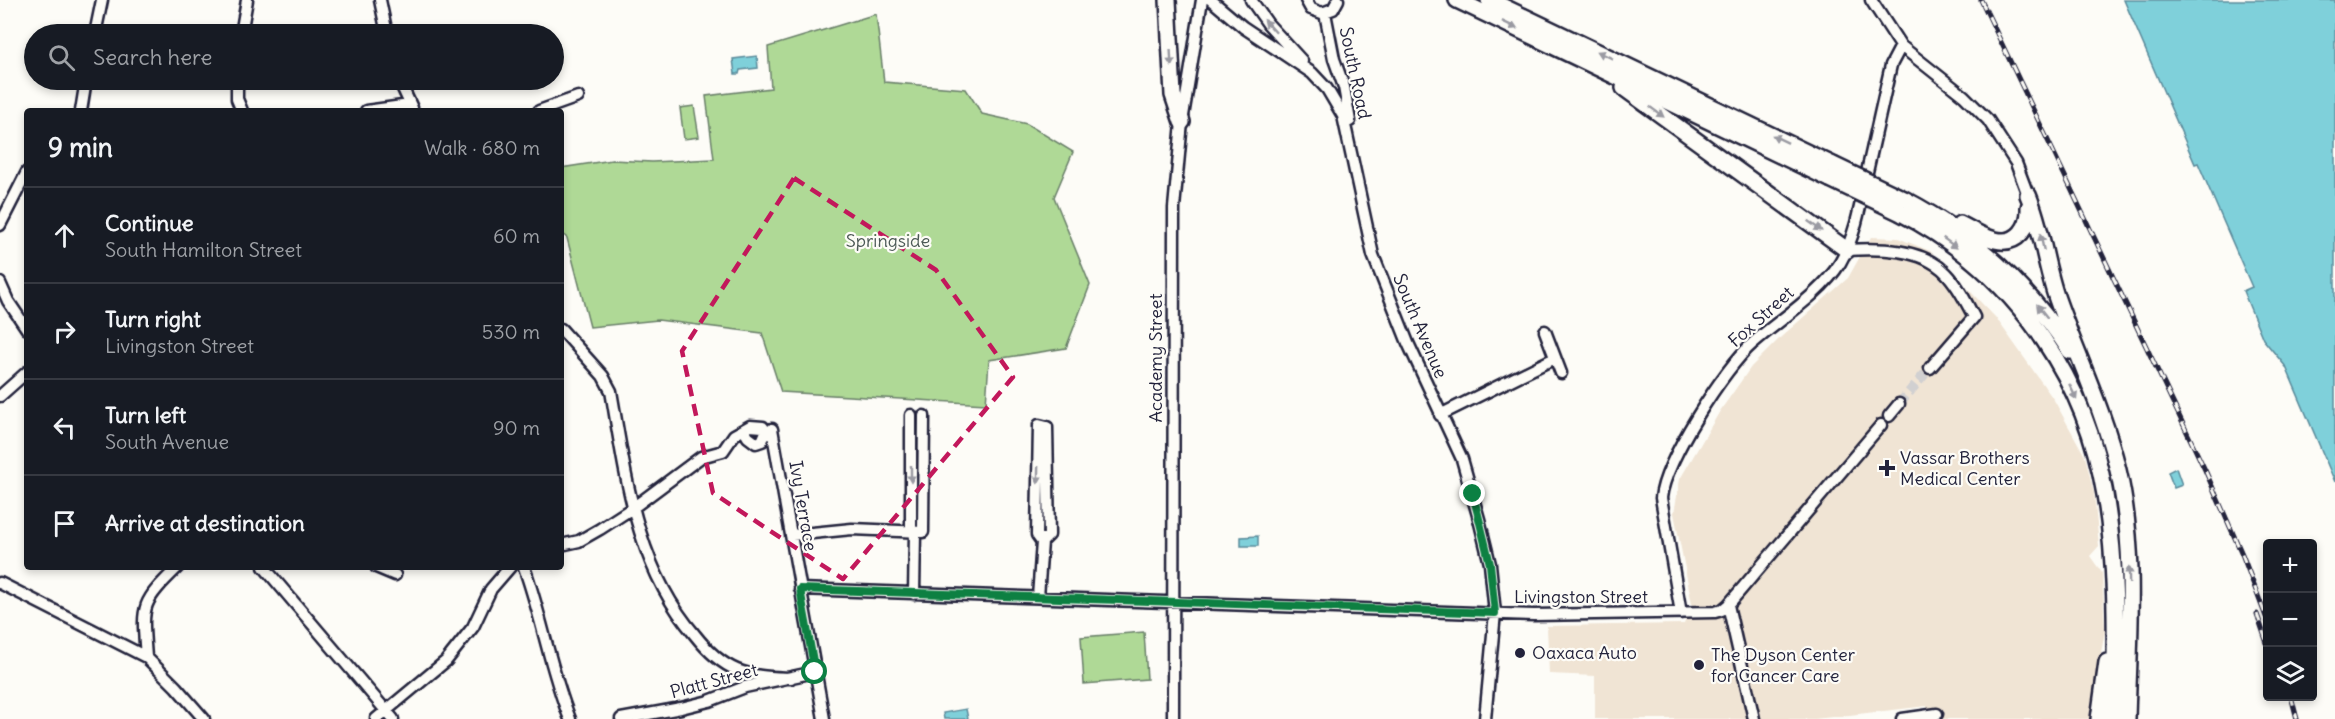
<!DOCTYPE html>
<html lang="en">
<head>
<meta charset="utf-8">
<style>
	body { margin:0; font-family:Delius,sans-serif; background:#242831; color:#f1f3f6 }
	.controls { position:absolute; right:18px; bottom:18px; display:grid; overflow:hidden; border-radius:6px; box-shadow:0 3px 9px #0003 }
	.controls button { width:54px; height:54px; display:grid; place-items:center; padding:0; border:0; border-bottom:2px solid #363941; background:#171b24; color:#f1f3f6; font:30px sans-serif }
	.stop { position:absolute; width:18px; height:18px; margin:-14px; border:4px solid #0b8043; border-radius:50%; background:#fff }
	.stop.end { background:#0b8043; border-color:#fff; box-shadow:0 2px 6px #0008 }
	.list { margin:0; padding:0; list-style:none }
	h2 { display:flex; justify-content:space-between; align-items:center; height:78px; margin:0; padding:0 24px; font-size:26px }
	h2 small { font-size:20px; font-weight:400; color:#9ea1a6 }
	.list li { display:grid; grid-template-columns:39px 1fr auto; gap:18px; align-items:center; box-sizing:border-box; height:96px; padding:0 24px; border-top:2px solid #363941 }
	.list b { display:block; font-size:22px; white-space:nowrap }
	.list p { margin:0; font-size:20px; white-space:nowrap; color:#9ea1a6 }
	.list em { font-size:20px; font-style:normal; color:#9ea1a6 }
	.icon { flex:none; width:33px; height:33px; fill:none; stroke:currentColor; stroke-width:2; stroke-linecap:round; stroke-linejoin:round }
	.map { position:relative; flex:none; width:2335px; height:719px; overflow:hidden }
	.search { position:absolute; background:#171b24; box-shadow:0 3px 9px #0003; left:24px; top:24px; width:540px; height:66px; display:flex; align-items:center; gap:15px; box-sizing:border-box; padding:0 21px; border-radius:33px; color:#9ea1a6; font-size:22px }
	.panel { position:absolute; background:#171b24; box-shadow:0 3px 9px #0003; left:24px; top:108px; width:540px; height:462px; border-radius:6px }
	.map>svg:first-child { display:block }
</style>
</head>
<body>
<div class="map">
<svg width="2335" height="719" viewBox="0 0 2335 719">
	<rect width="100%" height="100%" fill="#fdfcf7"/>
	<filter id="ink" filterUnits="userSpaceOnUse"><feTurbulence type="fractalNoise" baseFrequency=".0167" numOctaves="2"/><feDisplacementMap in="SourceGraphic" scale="12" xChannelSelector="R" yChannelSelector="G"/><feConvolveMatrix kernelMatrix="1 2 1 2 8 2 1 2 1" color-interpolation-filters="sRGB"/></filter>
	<g filter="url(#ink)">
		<path fill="#f0e4d4" d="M1871 237 1898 238 1930 251 1968 289 1996 318 2054 400 2085 456 2094 493 2099 546 2090 556 2102 573 2105 631 2097 675 2093 719H1930L1927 706 1815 719H1595V676L1549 674 1547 626 1684 624 1692 604 1674 513 1680 479 1720 411 1751 367 1781 337 1848 278Z"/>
		<path fill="#afd996" stroke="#687e68" stroke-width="1.5" d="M876 14 884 82 966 89 982 114 1027 124 1073 152 1054 197 1090 285 1066 348 989 360 986 404 781 392 762 333 658 320 590 327 567 238 561 233V168L612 160 652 162 714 159 706 96 771 88 768 47Z
			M694 106 699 137 684 139 680 108Z
			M1144 632 1147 679 1084 684 1081 637Z"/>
		<path fill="#7fd0da" stroke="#5a8a9a" stroke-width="1.5" d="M2124 0H2335V482L2286 367 2263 339 2243 291 2252 287 2198 163 2195 164Z
			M757 56 758 68 740 70 739 74H735L733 59Z
			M2176 468 2182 485 2174 488 2168 472Z
			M1258 536V546H1241V537Z
			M966 709 968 719H944L943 713Z"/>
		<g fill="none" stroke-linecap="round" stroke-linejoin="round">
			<path stroke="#d1d0d1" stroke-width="10" stroke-dasharray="10 5" stroke-linecap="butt" d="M1899 404 1930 368"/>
			<g stroke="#22223b" stroke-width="15">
				<path id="minor" d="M380 0 387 34
					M1211 0 1243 27 1312 73 1327 89 1343 116 1373 255 1408 343 1462 459 1479 519 1490 564 1495 613 1485 719
					M1251 0 1268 24 1302 61
					M1306 0 1311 9 1322 13 1333 9 1338 0
					M1871 0 1901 46 1964 96 1988 120 2016 163 2028 195
					M1325 13 1334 59 1344 87 1350 121
					M95 34 102 0
					M241 34 247 0
					M237 80V99L242 111
					M399 80 412 108
					M81 111 86 80
					M366 111 410 105
					M539 111 578 97
					M0 225 27 172
					M1847 250C1879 248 1922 248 1946 273 1958 285 1966 302 1974 317L1930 368
					M0 283 8 301 27 329
					M561 329 603 376 611 391C626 477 636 567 695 635 706 649 720 663 737 670 755 677 773 677 791 678
					M1545 331 1561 373
					M0 396 27 372
					M911 415V532
					M1440 415 1555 358
					M1889 416 1899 404
					M772 429 824 719
					M792 535 852 529 923 532 924 416
					M561 545 579 541 600 529 634 507 701 457 723 451 734 435 750 426 763 427 766 432 762 441 756 443 748 437 744 430
					M264 567 393 719
					M376 567 395 575
					M524 567C542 617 550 669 570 719
					M0 583 146 657 176 687 204 719
					M800 589 1534 615 1715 612 1722 610 1728 605 1881 425
					M914 594 915 532
					M1038 597 1042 542 1049 535 1047 427 1039 425 1037 535 1042 542
					M1728 605 1754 719
					M1681 613 1661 498C1664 462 1725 367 1753 343 1780 319 1821 294 1840 263 1856 235 1861 202 1867 172 1875 136 1883 100 1891 65L1901 46
					M146 657C142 605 140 604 178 567
					M376 719 446 661 473 627 491 589 510 567
					M621 719 681 708 709 701 745 687 815 672
					M1173 719 1174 208 1182 122 1202 0
					M1902 719 1937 714"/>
			</g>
			<g stroke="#22223b" stroke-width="20">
				<path id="highway" d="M1168 0 1173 95 1182 122
					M1457 0 1830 179
					M1489 0 1833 165
					M1624 88 1847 250
					M2028 195C2042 228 2045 265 2057 299 2077 356 2104 411 2118 470 2137 551 2129 637 2127 719
					M1904 199C1973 235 2028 285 2070 351
					M1901 213C2003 265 2077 362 2101 474 2118 552 2116 640 2114 719
					M1960 224C1971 230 1983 237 1995 240 2018 246 2030 226 2029 207
					M2099 719 2107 662"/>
			</g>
			<use href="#minor" stroke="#fdfcf7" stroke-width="10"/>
			<use href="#highway" stroke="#fdfcf7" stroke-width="15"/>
			<g stroke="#22223b" stroke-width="5">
				<path id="rail" d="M1981 0 2205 470 2242 554 2268 622
					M2257 614 2268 646
					M2291 696 2297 719"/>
			</g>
			<use href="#rail" stroke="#fdfcf7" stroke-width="3" stroke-dasharray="9" stroke-linecap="butt"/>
			<g stroke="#22223b" stroke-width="20" stroke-linecap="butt">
				<path id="highway-bridge" d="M1833 165 1904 199
					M1830 179 1901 213"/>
			</g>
			<use href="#highway-bridge" stroke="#fdfcf7" stroke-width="15"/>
		</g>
		<defs><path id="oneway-solid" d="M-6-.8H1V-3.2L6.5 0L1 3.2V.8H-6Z" transform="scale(1.5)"/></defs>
		<g fill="#9a9aa2">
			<use href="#oneway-solid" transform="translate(1510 25) rotate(26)"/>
			<use href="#oneway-solid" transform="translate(1270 26) rotate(-132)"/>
			<use href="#oneway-solid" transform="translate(1605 55) rotate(-154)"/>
			<use href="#oneway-solid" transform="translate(1171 58) rotate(87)"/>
			<use href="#oneway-solid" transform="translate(1657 112) rotate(36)"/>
			<use href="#oneway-solid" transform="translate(1780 139) rotate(-154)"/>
			<use href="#oneway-solid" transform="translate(1815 226) rotate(36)"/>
			<use href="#oneway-solid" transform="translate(2042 242) rotate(-102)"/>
			<use href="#oneway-solid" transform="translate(1950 243) rotate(36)"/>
			<use href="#oneway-solid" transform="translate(2042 311) rotate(-128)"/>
			<use href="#oneway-solid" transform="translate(2073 392) rotate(65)"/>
			<use href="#oneway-solid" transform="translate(911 474) rotate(90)"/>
			<use href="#oneway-solid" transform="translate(1038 475) rotate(91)"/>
			<use href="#oneway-solid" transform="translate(2129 575) rotate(-91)"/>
		</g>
	</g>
	<g fill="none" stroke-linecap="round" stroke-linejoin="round" filter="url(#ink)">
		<path stroke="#0b8043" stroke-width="8" d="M815 672 800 589 1495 613 1490 564 1473 494"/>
	</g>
	<path fill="none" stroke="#c2185b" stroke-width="4.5" stroke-dasharray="12 8" stroke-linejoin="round" d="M794 178 936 270 1013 377 843 579 713 493 682 351Z"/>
	<g fill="#22223b" stroke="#fdfcf7" stroke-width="2">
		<path d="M1884 459h6v6h6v6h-6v6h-6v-6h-6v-6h6z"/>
		<circle cx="1520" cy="653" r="6"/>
		<circle cx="1699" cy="665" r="6"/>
	</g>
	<g text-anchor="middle" stroke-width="4.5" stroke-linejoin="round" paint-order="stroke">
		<g font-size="18" fill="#22223b" stroke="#fdfcf7">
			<text transform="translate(1355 73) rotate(78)" y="6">South Road</text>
			<text transform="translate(1761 317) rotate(-42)" y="6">Fox Street</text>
			<text transform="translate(1420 326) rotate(67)" y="6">South Avenue</text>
			<text transform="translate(1156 358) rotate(-90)" y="6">Academy Street</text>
			<text transform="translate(803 506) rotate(80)" y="6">Ivy Terrace</text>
			<text x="1581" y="603">Livingston Street</text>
			<text transform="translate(714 681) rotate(-15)" y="6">Platt Street</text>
		</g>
		<g font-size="18" fill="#4c5956" stroke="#fdfcf7">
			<text x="888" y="247">Springside</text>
		</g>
		<g font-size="18" fill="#22223b" stroke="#fdfcf7" text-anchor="start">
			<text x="1900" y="464">Vassar Brothers<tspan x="1900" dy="21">Medical Center</tspan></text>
			<text x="1532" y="659">Oaxaca Auto</text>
			<text x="1711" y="661">The Dyson Center<tspan x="1711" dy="21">for Cancer Care</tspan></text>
		</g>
	</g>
</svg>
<div class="controls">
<button>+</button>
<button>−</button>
<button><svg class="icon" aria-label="layers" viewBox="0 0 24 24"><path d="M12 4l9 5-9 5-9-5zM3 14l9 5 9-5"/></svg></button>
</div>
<div class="stop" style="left:815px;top:672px"></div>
<div class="stop end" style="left:1473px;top:494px"></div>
<div class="search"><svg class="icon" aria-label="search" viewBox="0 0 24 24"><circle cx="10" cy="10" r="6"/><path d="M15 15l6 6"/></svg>Search here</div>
<section class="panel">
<h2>9 min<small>Walk · 680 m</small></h2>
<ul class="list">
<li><svg class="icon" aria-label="ahead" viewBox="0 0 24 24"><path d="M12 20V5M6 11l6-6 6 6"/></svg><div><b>Continue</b><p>South Hamilton Street</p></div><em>60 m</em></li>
<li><svg class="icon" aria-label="right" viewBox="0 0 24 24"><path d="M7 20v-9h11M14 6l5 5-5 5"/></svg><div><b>Turn right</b><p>Livingston Street</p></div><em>530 m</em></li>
<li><svg class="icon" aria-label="left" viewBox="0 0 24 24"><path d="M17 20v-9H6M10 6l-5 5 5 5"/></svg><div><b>Turn left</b><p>South Avenue</p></div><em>90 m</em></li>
<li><svg class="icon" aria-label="arrive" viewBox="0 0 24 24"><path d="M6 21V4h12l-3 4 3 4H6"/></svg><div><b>Arrive at destination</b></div></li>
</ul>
</section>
</div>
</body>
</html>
